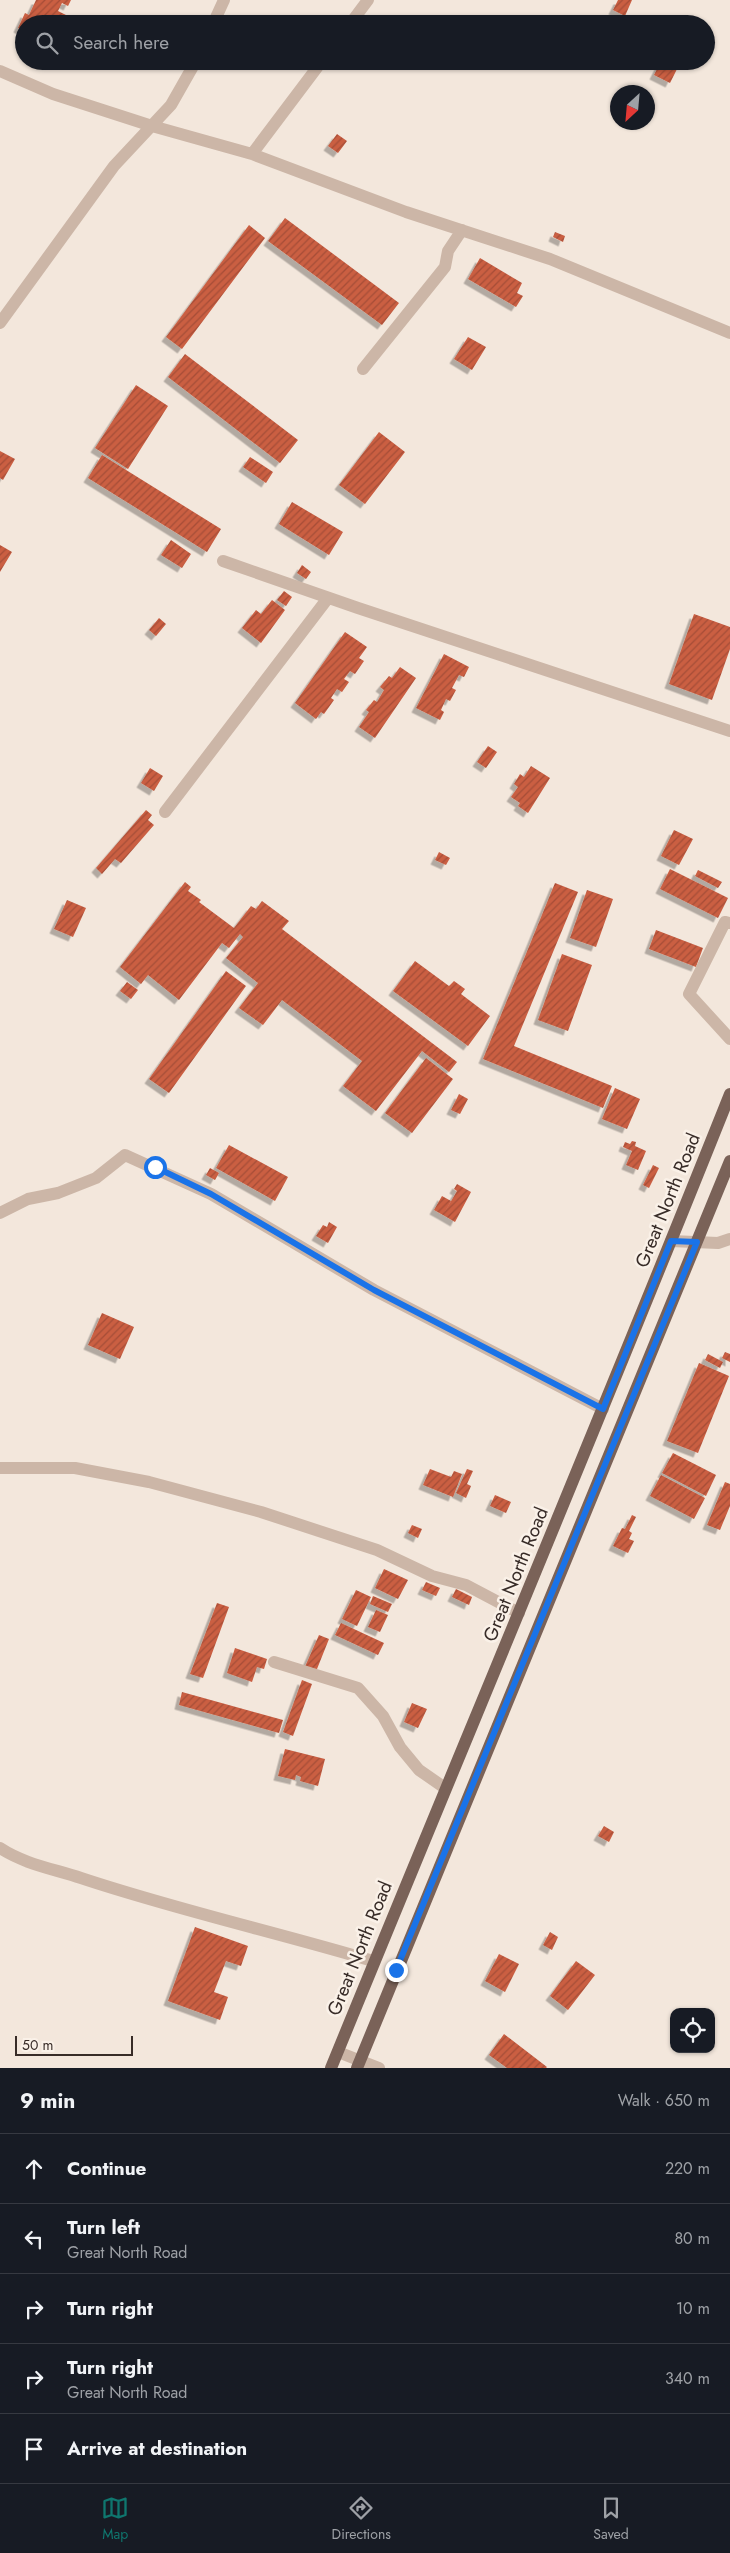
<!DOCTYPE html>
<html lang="en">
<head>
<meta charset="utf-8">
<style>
	body { margin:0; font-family:Jost,sans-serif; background:#242831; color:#f1f3f6 }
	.controls { position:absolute; right:15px; bottom:15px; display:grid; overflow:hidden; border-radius:10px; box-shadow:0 1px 4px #0004 }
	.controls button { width:45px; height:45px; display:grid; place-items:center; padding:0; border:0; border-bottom:1px solid #363941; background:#171b24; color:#f1f3f6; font:25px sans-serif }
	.compass { position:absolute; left:610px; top:85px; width:45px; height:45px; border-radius:50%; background:#171b24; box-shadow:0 1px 4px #0004; rotate:206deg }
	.scale { position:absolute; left:15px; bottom:12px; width:118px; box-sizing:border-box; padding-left:5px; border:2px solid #382c28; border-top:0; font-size:14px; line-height:18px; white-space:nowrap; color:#382c28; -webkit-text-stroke:4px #faf1e8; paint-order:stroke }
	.stop { position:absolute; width:15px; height:15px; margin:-11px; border:4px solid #1a73e8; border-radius:50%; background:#fff }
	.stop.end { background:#1a73e8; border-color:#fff; box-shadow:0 1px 5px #0008 }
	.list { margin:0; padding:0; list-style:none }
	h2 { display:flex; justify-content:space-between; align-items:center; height:65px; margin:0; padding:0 20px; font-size:21px }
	h2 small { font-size:16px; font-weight:400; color:#9ea1a6 }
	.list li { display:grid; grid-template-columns:32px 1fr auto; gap:15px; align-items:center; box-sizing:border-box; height:70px; padding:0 20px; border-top:1px solid #363941 }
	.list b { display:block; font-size:19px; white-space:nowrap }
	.list p { margin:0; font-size:16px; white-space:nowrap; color:#9ea1a6 }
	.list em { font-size:16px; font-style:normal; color:#9ea1a6 }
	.icon { flex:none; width:28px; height:28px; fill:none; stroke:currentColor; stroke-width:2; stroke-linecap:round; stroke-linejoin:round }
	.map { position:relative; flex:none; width:730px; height:2068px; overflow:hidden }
	.search { position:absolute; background:#171b24; box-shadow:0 1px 4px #0004; left:15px; right:15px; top:15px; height:55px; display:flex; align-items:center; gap:12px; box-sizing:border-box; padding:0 18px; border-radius:28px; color:#9ea1a6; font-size:19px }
	.sheet { height:415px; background:#171b24 }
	nav { display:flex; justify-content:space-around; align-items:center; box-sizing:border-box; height:70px; border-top:1px solid #363941; background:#171b24; font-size:14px; color:#9ea1a6 }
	nav a { display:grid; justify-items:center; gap:2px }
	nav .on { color:#0f766e }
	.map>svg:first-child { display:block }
</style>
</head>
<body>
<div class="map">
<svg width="730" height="2068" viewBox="0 0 730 2068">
	<defs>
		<pattern id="building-hatch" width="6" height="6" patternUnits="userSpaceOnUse" patternTransform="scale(1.25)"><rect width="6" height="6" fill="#ca5e42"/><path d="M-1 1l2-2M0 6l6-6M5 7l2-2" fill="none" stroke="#a54e37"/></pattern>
		<filter id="shadow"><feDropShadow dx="-4.5" dy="4.5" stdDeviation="0" flood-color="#0004"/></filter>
	</defs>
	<rect width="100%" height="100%" fill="#f3e7dc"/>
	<path fill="url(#building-hatch)" filter="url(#shadow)" d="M36 0H71L68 6 62 3 58 11 68 16 65 24H24V31L18 28 25 13 29 15Z
		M618 0H632L625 16 613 10Z
		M661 61 677 69 670 83 654 75Z
		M337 134 347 141 338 153 328 146Z
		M285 218 399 303 382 325 268 241Z
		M249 225 265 238 182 349 166 337Z
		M555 232 565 236 563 242 553 237Z
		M480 258 522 283 517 293 523 296 516 307 468 279Z
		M468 337 486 347 472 370 454 359Z
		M185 354 298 440 280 463 168 377Z
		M136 385 168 406 128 469 95 448Z
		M379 432 405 452 365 504 339 485Z
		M0 451 15 459 3 480 0 478Z
		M102 455 221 529 207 552 88 478Z
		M250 457 273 472 266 483 243 467Z
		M292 502 343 532 329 555 279 524Z
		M171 540 191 554 182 568 161 555Z
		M0 545 12 552 0 572Z
		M302 565 311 572 306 579 297 573Z
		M284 591 292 597 286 606 277 600Z
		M272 600 285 610 261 643 242 628 256 610 261 614Z
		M694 614 730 627V649L712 700 669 684Z
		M159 618 166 624 156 636 149 630Z
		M345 632 367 647 359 658 364 661 355 674 350 671 344 679 349 682 342 692 337 689 331 698 334 700 324 714 321 712 316 719 295 703Z
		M444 654 469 667 464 677 459 675 452 688 456 690 450 701 446 699 441 710 444 712 440 720 416 708Z
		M400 667 416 678 375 738 359 727 369 712 366 710 374 700 377 702 384 690 380 687 389 676 392 678Z
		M488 746 497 752 486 768 477 762Z
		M531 766 550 778 528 813 518 806 520 803 511 797 518 787 514 784 520 774 524 777Z
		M150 768 163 776 154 791 141 783Z
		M146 810 152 815 148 820 154 825 121 863 115 859 102 874 96 868Z
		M674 830 693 839 679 865 661 856Z
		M439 852 450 858 446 865 435 860Z
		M670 869 728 898 718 918 660 889Z
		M698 870 722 882 718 888 695 876Z
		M185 882 191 887 188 891 201 900 199 902 234 928 251 906 256 909 262 901 289 921 282 929 457 1062 449 1072 422 1051 376 1111 343 1086 362 1061 282 1000 263 1025 239 1008 258 983 226 958 243 937 240 934 229 948 222 943 179 1000 148 975 141 984 120 967Z
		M555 883 578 892 514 1046 612 1086 603 1108 483 1059Z
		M587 890 613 899 596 947 570 938Z
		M67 900 86 908 73 937 54 929Z
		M656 930 703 948 696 967 649 949Z
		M562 954 592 965 568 1031 538 1020Z
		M415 961 449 986 454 981 465 989 461 994 490 1016 468 1046 393 991Z
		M226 971 246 986 169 1093 149 1079Z
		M127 982 138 990 131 999 120 991Z
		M426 1058 453 1079 412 1133 385 1113Z
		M615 1088 640 1099 627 1129 602 1119Z
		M459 1094 468 1099 460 1114 451 1110Z
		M632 1141 636 1142 635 1146 646 1151 638 1170 626 1165 632 1151 623 1147 625 1142 630 1144Z
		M229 1145 288 1177 275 1201 216 1168Z
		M653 1165 659 1168 649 1188 643 1185Z
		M210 1168 219 1173 215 1180 206 1175Z
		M457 1184 471 1192 455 1222 443 1215 457 1191 454 1189Z
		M442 1196 451 1201 443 1215 434 1210Z
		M329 1222 337 1227 328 1243 316 1236 323 1225 327 1227Z
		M102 1313 134 1327 120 1359 88 1345Z
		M725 1352 730 1354V1362L722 1358Z
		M708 1354 723 1362 720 1368 705 1360Z
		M699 1363 729 1376 698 1453 667 1441Z
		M673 1453 716 1475 706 1496 662 1473Z
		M430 1469 451 1477 454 1471 462 1474 453 1497 423 1485Z
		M467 1469 473 1471 467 1484 471 1486 466 1498 456 1493Z
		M661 1475 705 1498 694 1519 650 1496Z
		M725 1482 730 1484V1506L720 1530 707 1525Z
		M495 1495 511 1502 506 1513 490 1506Z
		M632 1515 636 1517 629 1531 632 1533 629 1539 634 1541 628 1553 613 1546 622 1528 625 1529Z
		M412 1525 422 1529 418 1538 408 1533Z
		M384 1569 408 1580 398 1599 375 1588Z
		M426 1582 440 1588 436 1596 422 1590Z
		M456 1589 472 1597 469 1605 452 1597Z
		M356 1590 371 1597 357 1626 342 1619Z
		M373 1596 392 1604 388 1612 370 1604Z
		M217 1603 229 1607 203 1678 190 1674Z
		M376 1610 388 1615 380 1632 368 1627Z
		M341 1623 384 1643 378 1655 335 1635Z
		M319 1635 329 1639 315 1674 304 1669Z
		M235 1648 267 1659 264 1669 257 1667 252 1682 227 1673Z
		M302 1680 312 1684 293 1736 283 1732Z
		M182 1692 283 1720 279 1733 179 1705Z
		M412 1703 427 1709 418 1728 404 1722Z
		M285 1749 325 1759 318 1786 300 1781 301 1777 296 1775 295 1780 278 1776Z
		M604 1826 614 1832 609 1842 598 1836Z
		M195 1927 248 1946 241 1966 226 1961 214 1992 228 1997 220 2020 168 2001Z
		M550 1932 558 1937 552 1950 543 1945Z
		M499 1954 519 1964 505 1992 485 1981Z
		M576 1961 595 1975 568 2010 550 1996Z
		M504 2034 547 2067 546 2068H507L489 2055Z"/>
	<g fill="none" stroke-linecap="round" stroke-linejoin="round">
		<path stroke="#ccb6a7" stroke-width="12" d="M213 24 224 0
			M350 24 368 0
			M0 71 53 94 152 126 252 154 406 212 550 259 730 333
			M252 154 322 61
			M0 323 114 166 171 105 196 61
			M363 369 445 267 448 251 462 230
			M223 561 358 608 730 731
			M165 812 328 598
			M730 923 725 922 689 994 730 1039
			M0 1213 28 1199 58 1193 96 1178 125 1155 211 1194 374 1290 603 1409
			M671 1241 718 1243 730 1239
			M0 1468H75L149 1482 261 1512 377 1550 432 1576 466 1585 519 1613
			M274 1662 358 1688 383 1716 400 1747 419 1770 445 1788
			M0 1848C24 1864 54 1869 81 1878 177 1910 276 1932 373 1961
			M338 2052 379 2068"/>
		<path stroke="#7a6258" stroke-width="12" d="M331 2068C464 1743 600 1420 730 1094
			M357 2068 730 1161"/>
	</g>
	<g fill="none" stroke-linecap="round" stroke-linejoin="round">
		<path stroke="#1a73e8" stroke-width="6" d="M155 1167 211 1194 374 1290 603 1409 671 1241 697 1242 396 1970"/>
	</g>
	<g text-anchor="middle" stroke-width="5" stroke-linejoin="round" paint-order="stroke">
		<g font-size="19" fill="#382c28" stroke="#faf1e8">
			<text transform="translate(667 1200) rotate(-68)" y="7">Great North Road</text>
			<text transform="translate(515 1574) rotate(-68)" y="7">Great North Road</text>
			<text transform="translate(359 1948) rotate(-68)" y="7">Great North Road</text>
		</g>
	</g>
</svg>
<div class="controls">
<button><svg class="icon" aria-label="locate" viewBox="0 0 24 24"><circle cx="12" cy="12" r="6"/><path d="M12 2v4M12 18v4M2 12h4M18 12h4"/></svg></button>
</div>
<svg class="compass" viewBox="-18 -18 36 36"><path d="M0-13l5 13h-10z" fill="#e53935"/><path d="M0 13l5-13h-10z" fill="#9ea1a6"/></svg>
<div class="scale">50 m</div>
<div class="stop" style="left:155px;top:1167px"></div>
<div class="stop end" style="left:396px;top:1970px"></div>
<div class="search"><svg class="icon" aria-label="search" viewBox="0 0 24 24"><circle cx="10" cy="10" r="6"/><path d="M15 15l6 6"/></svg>Search here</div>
</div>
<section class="sheet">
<h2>9 min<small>Walk · 650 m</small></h2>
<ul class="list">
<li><svg class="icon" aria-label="ahead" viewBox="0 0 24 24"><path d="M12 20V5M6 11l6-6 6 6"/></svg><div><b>Continue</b></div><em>220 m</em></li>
<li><svg class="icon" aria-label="left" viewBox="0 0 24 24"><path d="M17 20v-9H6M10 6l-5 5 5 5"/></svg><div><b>Turn left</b><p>Great North Road</p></div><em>80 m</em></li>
<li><svg class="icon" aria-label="right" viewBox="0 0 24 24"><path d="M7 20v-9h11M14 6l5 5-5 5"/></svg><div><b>Turn right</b></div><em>10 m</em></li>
<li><svg class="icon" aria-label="right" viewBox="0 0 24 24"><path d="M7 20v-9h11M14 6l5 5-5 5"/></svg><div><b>Turn right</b><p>Great North Road</p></div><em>340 m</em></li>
<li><svg class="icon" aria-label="arrive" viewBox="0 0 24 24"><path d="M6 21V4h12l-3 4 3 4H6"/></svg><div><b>Arrive at destination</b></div></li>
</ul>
</section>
<nav>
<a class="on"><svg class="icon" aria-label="map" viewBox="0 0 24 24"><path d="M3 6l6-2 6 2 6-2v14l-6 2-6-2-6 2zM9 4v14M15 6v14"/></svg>Map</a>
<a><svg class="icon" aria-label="directions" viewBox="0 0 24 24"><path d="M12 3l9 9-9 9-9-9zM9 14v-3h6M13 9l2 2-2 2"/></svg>Directions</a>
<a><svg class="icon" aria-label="saved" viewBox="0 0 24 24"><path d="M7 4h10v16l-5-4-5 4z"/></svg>Saved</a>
</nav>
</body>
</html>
